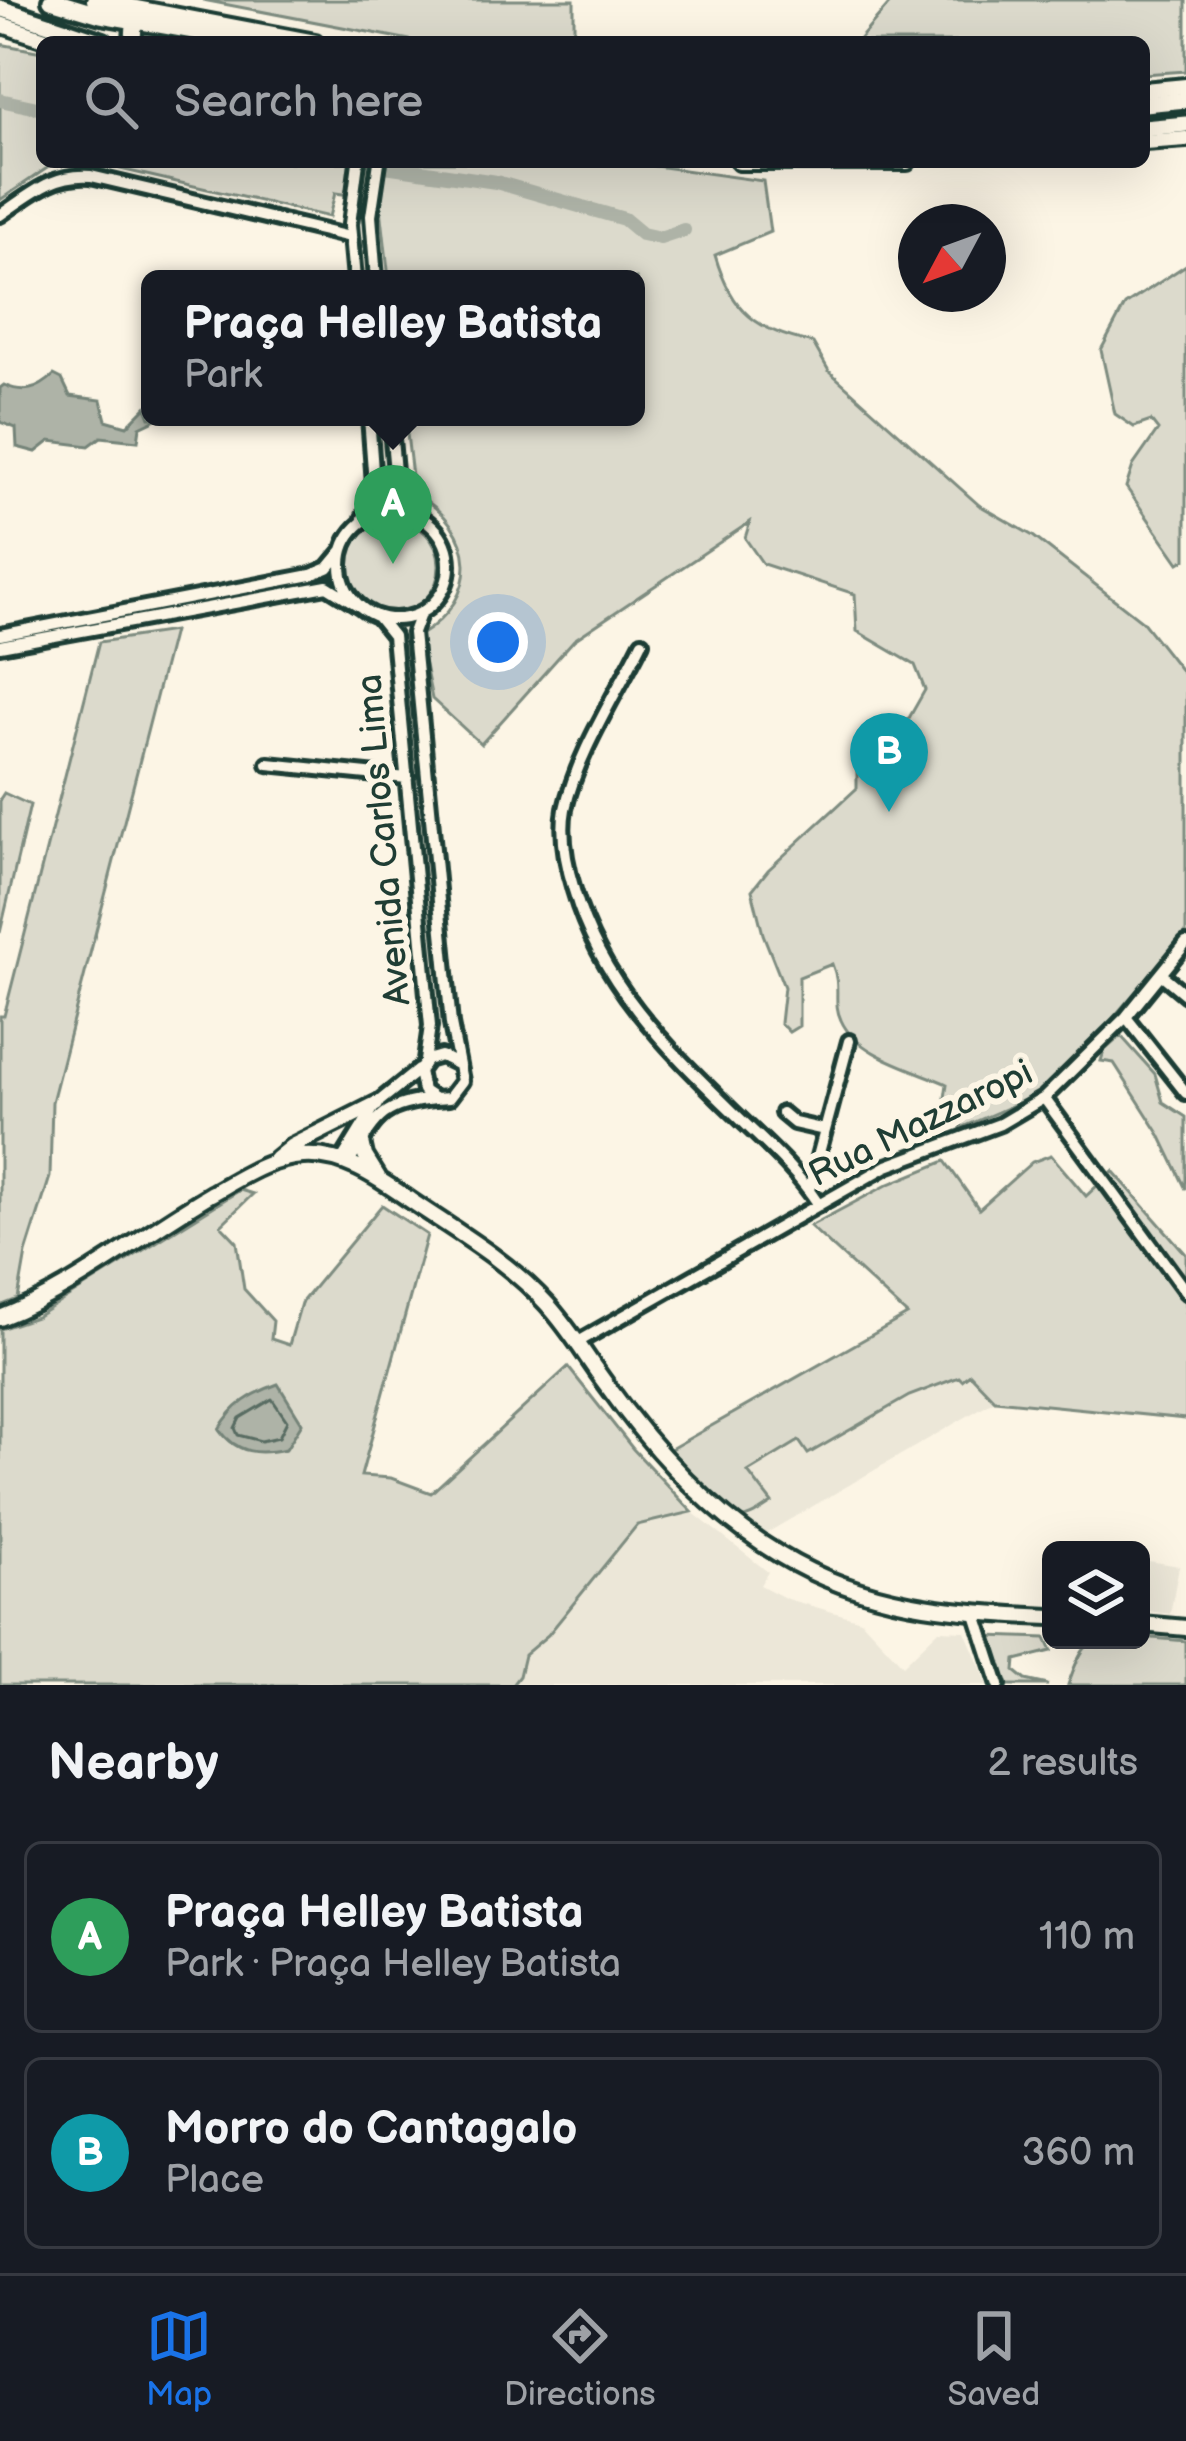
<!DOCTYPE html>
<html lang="en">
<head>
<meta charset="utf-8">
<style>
	body { margin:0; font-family:"Balsamiq Sans",sans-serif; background:#20242c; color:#f1f3f6 }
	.controls { position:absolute; right:36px; bottom:36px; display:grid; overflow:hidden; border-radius:18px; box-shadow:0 12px 48px #0002 }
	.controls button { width:108px; height:108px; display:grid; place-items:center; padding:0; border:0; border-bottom:3px solid #363941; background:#171b24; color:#f1f3f6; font:60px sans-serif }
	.compass { position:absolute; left:898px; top:204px; width:108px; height:108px; border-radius:50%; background:#171b24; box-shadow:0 12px 48px #0002; rotate:229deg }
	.you { position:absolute; left:498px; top:642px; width:42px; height:42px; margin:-30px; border:9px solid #fff; border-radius:50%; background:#1a73e8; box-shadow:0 0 0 18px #1a73e833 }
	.badge { display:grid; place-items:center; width:78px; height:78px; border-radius:50%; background:#1a73e8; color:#fff; font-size:39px; font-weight:700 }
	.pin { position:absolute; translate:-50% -99px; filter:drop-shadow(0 3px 6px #0008) }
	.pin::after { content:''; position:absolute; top:63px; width:42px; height:36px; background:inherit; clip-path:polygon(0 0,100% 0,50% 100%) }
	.popup { position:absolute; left:141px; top:270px; width:504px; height:156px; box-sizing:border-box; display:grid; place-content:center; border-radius:18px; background:#171b24; filter:drop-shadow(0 3px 9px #0005); font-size:39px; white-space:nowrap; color:#9ea1a6 }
	.popup b { font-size:45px; color:#f1f3f6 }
	.popup::after { content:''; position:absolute; left:50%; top:100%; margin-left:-24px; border:24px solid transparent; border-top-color:#171b24 }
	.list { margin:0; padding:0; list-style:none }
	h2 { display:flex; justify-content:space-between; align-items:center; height:156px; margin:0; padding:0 48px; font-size:51px }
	h2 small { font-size:39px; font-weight:400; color:#9ea1a6 }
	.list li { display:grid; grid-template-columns:78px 1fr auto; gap:36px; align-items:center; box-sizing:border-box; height:192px; margin:0 24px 24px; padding:0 24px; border:3px solid #363941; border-radius:18px }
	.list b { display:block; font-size:45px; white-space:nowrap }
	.list p { margin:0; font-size:39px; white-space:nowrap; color:#9ea1a6 }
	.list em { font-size:39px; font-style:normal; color:#9ea1a6 }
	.icon { flex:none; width:66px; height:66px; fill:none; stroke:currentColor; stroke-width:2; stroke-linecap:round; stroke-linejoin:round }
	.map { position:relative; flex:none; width:1186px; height:1685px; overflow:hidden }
	.search { position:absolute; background:#171b24; box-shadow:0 12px 48px #0002; left:36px; right:36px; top:36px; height:132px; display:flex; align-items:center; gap:30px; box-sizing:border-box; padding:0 42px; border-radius:18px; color:#9ea1a6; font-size:45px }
	.sheet { height:588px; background:#171b24 }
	nav { display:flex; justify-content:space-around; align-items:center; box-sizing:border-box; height:168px; border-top:3px solid #363941; background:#171b24; font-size:33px; color:#9ea1a6 }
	nav a { display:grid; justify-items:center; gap:6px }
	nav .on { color:#1a73e8 }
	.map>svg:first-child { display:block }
</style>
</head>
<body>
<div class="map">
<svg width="1186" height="1685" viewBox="0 0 1186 1685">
	<rect width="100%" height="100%" fill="#fcf5e5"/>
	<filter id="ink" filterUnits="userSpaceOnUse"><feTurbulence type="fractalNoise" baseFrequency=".00833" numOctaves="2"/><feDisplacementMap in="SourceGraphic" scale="24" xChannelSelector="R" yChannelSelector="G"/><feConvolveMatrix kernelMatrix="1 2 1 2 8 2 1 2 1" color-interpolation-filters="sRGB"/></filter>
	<g filter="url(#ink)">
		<path fill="#ece7d8" d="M970 1373 995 1400 765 1534 746 1519 772 1503 747 1472 800 1441 808 1454 909 1396Z
			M692 1512 768 1572 760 1585 787 1599 861 1620 903 1665 939 1630 965 1631 988 1685H512L519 1676 524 1655 548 1635 637 1525Z
			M1149 1561 1179 1566 1170 1614 1141 1610V1588Z"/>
		<path fill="#dcdacc" stroke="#7e8c80" stroke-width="3" d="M203 0H574V42H420Z
			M893 0H1186V71L1144 74V42H857Z
			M0 44 42 52V162H56L0 200Z
			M90 162H627L763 181 770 232 715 255C732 313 756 330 813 343L829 371 979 505 1033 536 1142 621 1186 677V933L1075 1062 1034 1096 961 1128 963 1116 944 1105 947 1084C914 1069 856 1055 841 1020 832 1001 842 988 832 964L799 977V1026L789 1032 780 1023 784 987 763 934 752 890 768 870 857 788V752L879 731 909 718 925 690 915 665 857 631 855 594 763 564 745 538 750 522 574 640 481 744 432 699 419 636C483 597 479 529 414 493L405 417H636V279H389L380 199 335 193 329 217Z
			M1186 265V559L1179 563 1126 487 1133 466 1158 430 1151 421 1134 427 1115 414 1101 350 1125 305Z
			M347 566a46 46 0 1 1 92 0a46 46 0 1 1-92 0Z
			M173 631 52 1102 50 1177 26 1253 18 1299 0 1306V1016H4L99 642Z
			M4 793 30 805 0 933V799Z
			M1121 1036 1155 1074 1163 1102 1186 1117V1189L1160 1135 1114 1063 1101 1061 1104 1051Z
			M1051 1155 1086 1196 1113 1171 1186 1254V1419L995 1400 970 1374 962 1380 959 1377 909 1396 808 1454 799 1441 748 1472 772 1503C763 1508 748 1521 737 1518 717 1513 682 1467 667 1451L907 1315 810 1226 889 1184 945 1161 979 1209 1032 1162Z
			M240 1190 253 1194 221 1225 237 1242 244 1289 273 1321 271 1339 289 1345 301 1303 382 1205 427 1235 361 1476 391 1478 431 1493 568 1367 633 1449 692 1512 637 1525 548 1635 524 1655 519 1676 512 1685H0V1329L36 1317Z
			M986 1636 1046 1638 1052 1651 1016 1660 1015 1671 1026 1680 1048 1685H1002Z
			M1141 1637 1186 1641V1685H1068C1091 1616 1097 1655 1141 1637Z"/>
		<path fill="#aeb3a7" stroke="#758479" stroke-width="3" d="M54 375 62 379 70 396 101 400 106 420 127 426 146 407 150 417H161L140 427 138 441 101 437 89 446 50 441 36 452 17 447 16 428 0 422V388L4 385C24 394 38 390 54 375Z
			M278 1384 302 1423 286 1449C258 1455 237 1454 219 1429 234 1404 251 1394 278 1384Z"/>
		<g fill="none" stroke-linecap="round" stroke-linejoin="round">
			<path stroke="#586c62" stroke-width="3" d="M272 1399 287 1421 279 1437 261 1441 238 1435 235 1428 240 1418Z"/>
			<path stroke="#aeb3a7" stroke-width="14" d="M0 100 42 109
				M357 162 496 182 624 219 642 234 660 238 684 230"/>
			<g stroke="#1f3d34" stroke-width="20">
				<path id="minor" d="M0 215C30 195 53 173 91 176L350 237
					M355 279 350 224 358 162
					M376 279 371 216 379 162
					M390 417 397 494 415 514
					M341 565a54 54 0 1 1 108 0a54 54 0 1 1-108 0Z
					M363 518 375 497 369 417
					M420 614 413 633 451 1024 462 1081 449 1098 435 1099 423 1091 419 1071 427 1060 441 1056 457 1064
					M377 616 393 636 430 1026 425 1061
					M0 635 311 575 328 568 343 550
					M642 642C617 693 577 754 565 809 560 836 566 864 574 890 600 982 665 1046 732 1111 763 1141 795 1168 819 1205
					M0 646 327 586 361 607
					M268 764 407 778
					M1162 975 1186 995
					M1126 1017 1186 1093
					M1044 1098 1186 1292
					M782 1113 794 1123 825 1130
					M341 1161 376 1104 418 1070
					M349 1163C376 1118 380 1104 435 1099
					M809 1190 849 1041
					M578 1342 887 1166 1000 1124 1044 1098 1126 1017 1186 943
					M976 1614 999 1685"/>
			</g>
			<g stroke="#1f3d34" stroke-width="22">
				<path id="major" d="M94 0 315 42
					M0 24 54 42
					M1144 90 1186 86
					M1144 142 1186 139
					M739 162H907
					M362 1142 365 1156 378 1177
					M276 1159 292 1146 376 1104
					M0 1318C75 1289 141 1235 211 1194 240 1178 269 1158 303 1156 343 1153 378 1178 410 1200 457 1232 508 1261 547 1304 570 1329 586 1357 606 1384 653 1450 710 1513 780 1555 864 1606 955 1613 1051 1617
					M1141 1624 1186 1628"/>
			</g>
			<g stroke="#1f3d34" stroke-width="24">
				<path id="highway" d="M51 0 101 15 258 42
					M126 7 134 22 133 42
					M0 8 103 42
					M1144 104 1186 100
					M1144 128 1186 124"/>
			</g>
			<use href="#minor" stroke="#fcf5e5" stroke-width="10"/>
			<use href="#major" stroke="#fcf5e5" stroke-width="14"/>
			<use href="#highway" stroke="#fcf5e5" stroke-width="15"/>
		</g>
	</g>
	<g text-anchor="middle" stroke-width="12" stroke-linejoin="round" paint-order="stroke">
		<g font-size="36" fill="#1f3d34" stroke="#fcf5e5">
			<text transform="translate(382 840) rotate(-95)" y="13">Avenida Carlos Lima</text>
			<text transform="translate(920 1122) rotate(-26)" y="13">Rua Mazzaropi</text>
		</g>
	</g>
</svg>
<div class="controls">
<button><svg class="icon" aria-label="layers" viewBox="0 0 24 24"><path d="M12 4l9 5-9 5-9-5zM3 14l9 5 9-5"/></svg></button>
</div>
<svg class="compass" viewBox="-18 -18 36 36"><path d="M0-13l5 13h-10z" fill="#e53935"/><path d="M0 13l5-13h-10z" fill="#9ea1a6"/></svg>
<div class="you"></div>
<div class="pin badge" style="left:393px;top:564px;background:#2e9e5b">A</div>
<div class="popup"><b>Praça Helley Batista</b>Park</div>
<div class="pin badge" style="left:889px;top:812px;background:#0f9aa8">B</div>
<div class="search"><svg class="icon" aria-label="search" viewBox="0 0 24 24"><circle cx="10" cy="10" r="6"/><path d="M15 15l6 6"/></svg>Search here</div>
</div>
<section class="sheet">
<h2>Nearby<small>2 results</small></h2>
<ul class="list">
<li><span class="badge" style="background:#2e9e5b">A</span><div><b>Praça Helley Batista</b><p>Park · Praça Helley Batista</p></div><em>110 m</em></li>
<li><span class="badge" style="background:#0f9aa8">B</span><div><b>Morro do Cantagalo</b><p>Place</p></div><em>360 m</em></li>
</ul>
</section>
<nav>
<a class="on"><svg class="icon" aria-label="map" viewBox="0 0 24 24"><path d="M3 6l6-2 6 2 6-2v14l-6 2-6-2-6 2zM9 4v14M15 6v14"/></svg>Map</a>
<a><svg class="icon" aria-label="directions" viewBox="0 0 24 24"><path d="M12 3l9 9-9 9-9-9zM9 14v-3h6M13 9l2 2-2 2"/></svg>Directions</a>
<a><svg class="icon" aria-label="saved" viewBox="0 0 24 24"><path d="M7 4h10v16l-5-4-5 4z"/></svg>Saved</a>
</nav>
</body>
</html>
